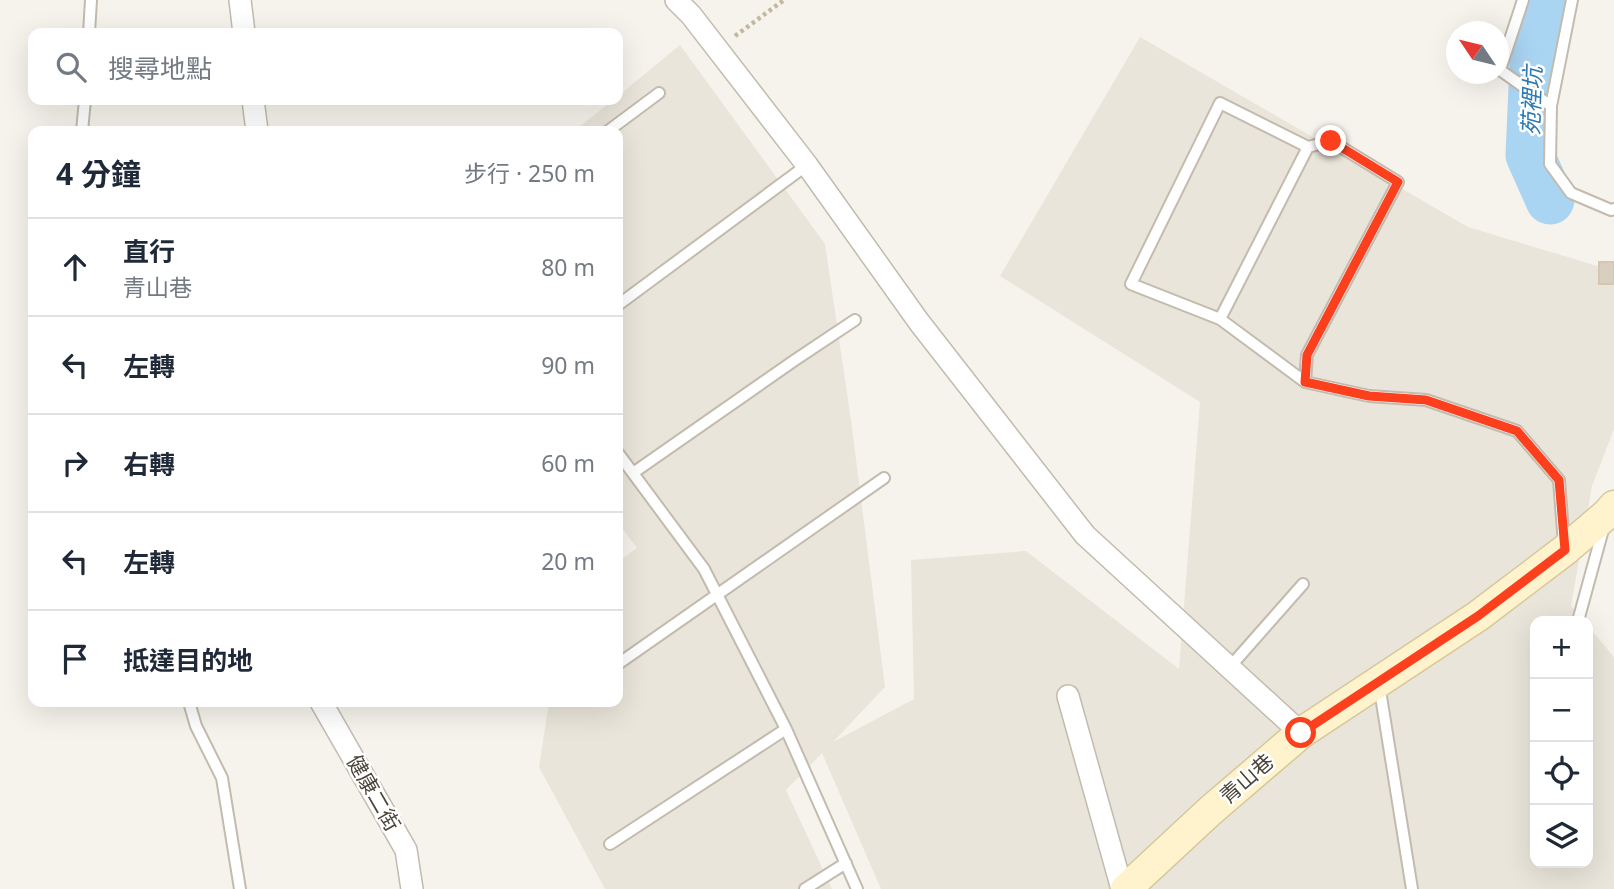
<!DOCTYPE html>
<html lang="zh-TW">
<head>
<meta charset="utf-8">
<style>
	body { margin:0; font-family:"Noto Sans","Noto Sans TC",sans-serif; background:#f6f6f7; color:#1f2937 }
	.controls { position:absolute; right:21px; bottom:21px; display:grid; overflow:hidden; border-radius:14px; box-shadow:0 7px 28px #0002 }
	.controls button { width:63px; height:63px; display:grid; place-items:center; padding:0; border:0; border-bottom:2px solid #e0e1e3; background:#fff; color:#1f2937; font:35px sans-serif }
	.compass { position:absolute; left:1446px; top:21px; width:63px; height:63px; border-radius:50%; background:#fff; box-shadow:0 7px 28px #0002; rotate:305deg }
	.stop { position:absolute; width:21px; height:21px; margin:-16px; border:5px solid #fc3f1d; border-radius:50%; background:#fff }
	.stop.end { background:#fc3f1d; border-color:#fff; box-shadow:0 2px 7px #0008 }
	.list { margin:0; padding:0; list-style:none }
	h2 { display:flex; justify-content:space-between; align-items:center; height:91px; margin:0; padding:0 28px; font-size:30px }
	h2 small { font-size:23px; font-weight:400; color:#747a83 }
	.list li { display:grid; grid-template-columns:46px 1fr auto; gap:21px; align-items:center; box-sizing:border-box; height:98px; padding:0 28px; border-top:2px solid #e0e1e3 }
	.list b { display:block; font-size:26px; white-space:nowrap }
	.list p { margin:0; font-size:23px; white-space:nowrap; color:#747a83 }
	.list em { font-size:23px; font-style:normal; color:#747a83 }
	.icon { flex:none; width:38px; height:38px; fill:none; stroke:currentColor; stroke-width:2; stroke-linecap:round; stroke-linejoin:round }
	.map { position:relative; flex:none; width:1614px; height:889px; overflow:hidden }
	.search { position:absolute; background:#fff; box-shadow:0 7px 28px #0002; left:28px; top:28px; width:595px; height:77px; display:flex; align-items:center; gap:18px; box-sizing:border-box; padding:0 24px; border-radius:14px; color:#747a83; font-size:26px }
	.panel { position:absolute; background:#fff; box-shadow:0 7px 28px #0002; left:28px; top:126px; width:595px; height:581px; border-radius:14px }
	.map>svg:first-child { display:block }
</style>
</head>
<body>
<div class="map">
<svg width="1614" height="889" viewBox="0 0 1614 889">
	<rect width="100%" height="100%" fill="#f6f3ec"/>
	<path fill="#eae5da" d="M1140 37 1468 227 1614 271V429L1592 486 1571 606 1584 621H1535V863H1588V626L1614 657V889H881L822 753 786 790 832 889H605L539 767 549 702H618V562L637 548 618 523V131H574L613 100H618V96L680 45 825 244 851 420 885 687 833 742 914 699 911 560 1026 551 1179 669 1200 402 1000 276Z"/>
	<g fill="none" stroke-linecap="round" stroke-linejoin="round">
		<path stroke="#a9d4f2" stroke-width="49" d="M1547 0 1535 42 1530 155 1550 200"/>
	</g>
	<path fill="#d8cfc1" stroke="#d3c7b4" stroke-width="2" d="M1599 262H1614V284H1599Z"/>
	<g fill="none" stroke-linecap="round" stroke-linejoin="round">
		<g stroke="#c2bbae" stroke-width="14">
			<path id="lane" d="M1523 0 1500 70 1551 106 1550 164 1571 193 1611 210 1614 209
				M89 33 91 0
				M1551 106 1572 0
				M82 131 85 100
				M608 131 659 93
				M618 305 807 165
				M1220 319 1308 147
				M1305 382 1307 355 1398 182 1331 141 1308 147 1220 103 1131 284 1220 319 1305 382 1369 396 1426 400 1517 431 1559 480 1564 544
				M618 453 704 569 786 729 857 889
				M633 473 795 360 855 320
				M1578 621 1604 526
				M618 664 884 478
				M1229 668 1303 584
				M1379 684 1412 889
				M189 702 196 726 222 778 240 889
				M610 844 786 729
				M805 889 846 863"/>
		</g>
		<g stroke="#c2bbae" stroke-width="24">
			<path id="street" d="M240 0 244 33
				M676 0 691 15 807 165 919 322 1085 535 1301 733
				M253 100 257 131
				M1068 696 1122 889
				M321 702 406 850 412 889"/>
		</g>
		<g stroke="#d6c79b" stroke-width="33">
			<path id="secondary" d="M1126 889 1210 811 1301 733 1478 616 1565 550 1607 514 1614 506"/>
		</g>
		<path stroke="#c4b79f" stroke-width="4.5" stroke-dasharray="3.5 3.5" stroke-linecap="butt" d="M735 36 784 0"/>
		<use href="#lane" stroke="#fff" stroke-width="10"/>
		<use href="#street" stroke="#fff" stroke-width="21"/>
		<use href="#secondary" stroke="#fff3cd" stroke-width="30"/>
	</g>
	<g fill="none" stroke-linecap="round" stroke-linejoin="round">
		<path stroke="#fc3f1d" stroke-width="9" d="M1301 733 1478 616 1565 550 1559 480 1517 431 1426 400 1369 396 1305 382 1307 355 1398 182 1331 141"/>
	</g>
	<g text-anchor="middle" stroke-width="5" stroke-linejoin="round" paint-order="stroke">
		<g font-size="21" fill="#4b4439" stroke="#fff">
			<text transform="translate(1247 779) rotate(-41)" y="7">青山巷</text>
			<text transform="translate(373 793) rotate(60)" y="7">健康二街</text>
		</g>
		<g font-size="23" font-style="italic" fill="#2e7ab2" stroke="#fff">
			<text transform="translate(1532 101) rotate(-88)" y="8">苑裡坑</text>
		</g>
	</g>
</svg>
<div class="controls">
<button>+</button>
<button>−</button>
<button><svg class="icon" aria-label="locate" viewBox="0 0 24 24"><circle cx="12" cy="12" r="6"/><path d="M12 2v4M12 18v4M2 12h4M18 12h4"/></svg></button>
<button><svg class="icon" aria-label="layers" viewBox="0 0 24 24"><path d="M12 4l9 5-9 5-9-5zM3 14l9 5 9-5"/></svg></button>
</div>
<svg class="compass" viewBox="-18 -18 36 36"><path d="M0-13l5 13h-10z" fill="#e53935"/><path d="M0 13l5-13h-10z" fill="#747a83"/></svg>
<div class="stop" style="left:1301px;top:733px"></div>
<div class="stop end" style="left:1331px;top:141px"></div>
<div class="search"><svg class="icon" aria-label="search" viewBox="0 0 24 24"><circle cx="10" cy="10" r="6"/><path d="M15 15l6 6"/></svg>搜尋地點</div>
<section class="panel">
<h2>4 分鐘<small>步行 · 250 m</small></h2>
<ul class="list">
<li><svg class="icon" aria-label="ahead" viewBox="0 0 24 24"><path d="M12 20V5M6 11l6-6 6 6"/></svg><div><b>直行</b><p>青山巷</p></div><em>80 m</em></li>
<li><svg class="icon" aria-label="left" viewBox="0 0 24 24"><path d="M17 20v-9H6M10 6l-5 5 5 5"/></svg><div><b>左轉</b></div><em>90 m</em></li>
<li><svg class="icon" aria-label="right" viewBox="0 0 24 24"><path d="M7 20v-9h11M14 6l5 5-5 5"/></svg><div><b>右轉</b></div><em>60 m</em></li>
<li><svg class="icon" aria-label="left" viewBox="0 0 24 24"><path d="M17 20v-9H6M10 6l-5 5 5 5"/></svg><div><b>左轉</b></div><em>20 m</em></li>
<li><svg class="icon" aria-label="arrive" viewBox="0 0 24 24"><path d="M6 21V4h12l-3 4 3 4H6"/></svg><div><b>抵達目的地</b></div></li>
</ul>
</section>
</div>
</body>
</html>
